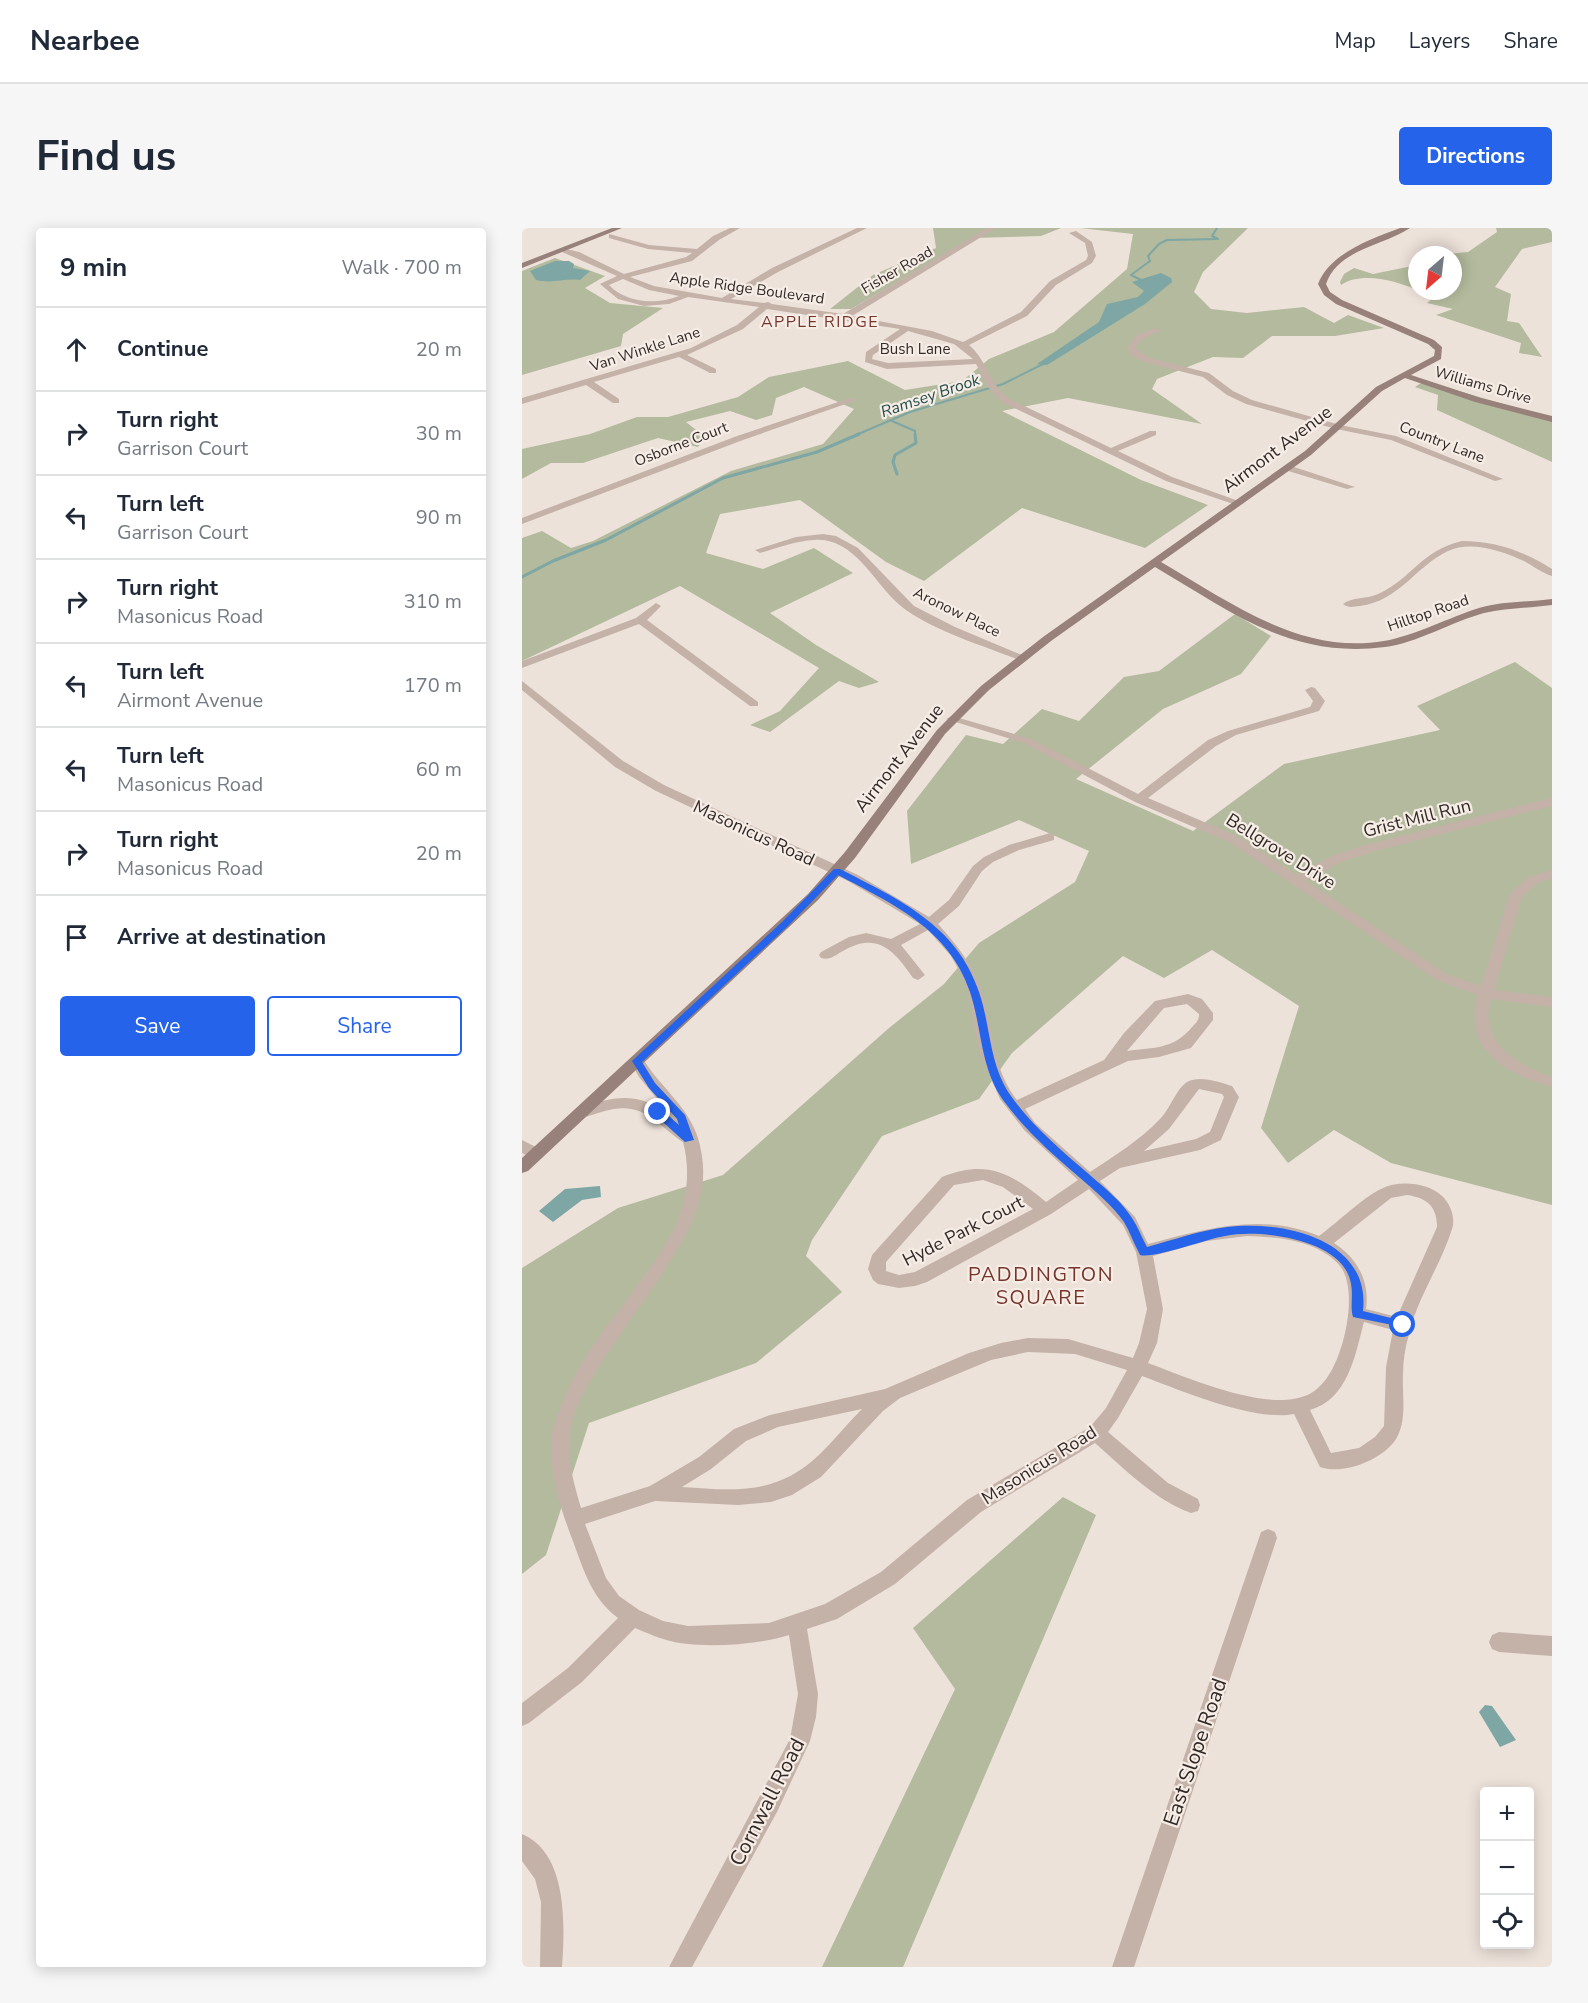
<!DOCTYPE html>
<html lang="en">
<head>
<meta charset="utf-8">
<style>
	body { margin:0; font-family:"Nunito Sans",sans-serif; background:#f6f6f7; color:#1f2937 }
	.controls { position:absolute; right:18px; bottom:18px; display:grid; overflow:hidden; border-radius:6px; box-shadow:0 3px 15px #0003 }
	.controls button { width:54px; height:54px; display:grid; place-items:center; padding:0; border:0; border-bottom:2px solid #e0e1e3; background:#fff; color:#1f2937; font:30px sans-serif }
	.compass { position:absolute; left:886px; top:18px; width:54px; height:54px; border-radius:50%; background:#fff; box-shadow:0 3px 15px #0003; rotate:208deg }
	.stop { position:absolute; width:18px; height:18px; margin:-14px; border:4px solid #2563eb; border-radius:50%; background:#fff }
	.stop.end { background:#2563eb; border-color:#fff; box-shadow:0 2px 6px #0008 }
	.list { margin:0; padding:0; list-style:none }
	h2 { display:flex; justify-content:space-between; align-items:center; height:78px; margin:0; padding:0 24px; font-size:26px }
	h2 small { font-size:20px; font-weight:400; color:#747a83 }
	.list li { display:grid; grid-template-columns:39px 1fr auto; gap:18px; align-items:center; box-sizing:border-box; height:84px; padding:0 24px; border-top:2px solid #e0e1e3 }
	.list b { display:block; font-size:22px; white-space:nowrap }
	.list p { margin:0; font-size:20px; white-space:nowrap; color:#747a83 }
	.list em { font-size:20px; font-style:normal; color:#747a83 }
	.actions { display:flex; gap:12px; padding:18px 24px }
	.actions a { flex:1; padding:14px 0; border:2px solid #2563eb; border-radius:6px; text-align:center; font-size:21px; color:#2563eb }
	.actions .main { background:#2563eb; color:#fff }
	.icon { flex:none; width:33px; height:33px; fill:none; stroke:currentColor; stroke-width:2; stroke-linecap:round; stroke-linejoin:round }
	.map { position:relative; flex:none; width:1030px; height:1739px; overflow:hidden; border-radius:6px }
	header { display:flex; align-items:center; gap:36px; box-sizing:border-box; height:84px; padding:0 30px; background:#fff; border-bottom:2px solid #e0e1e3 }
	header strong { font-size:28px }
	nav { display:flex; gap:33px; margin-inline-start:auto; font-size:21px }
	.intro { display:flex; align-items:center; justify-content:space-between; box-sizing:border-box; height:144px; padding:0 36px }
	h1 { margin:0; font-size:42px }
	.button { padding:15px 27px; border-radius:6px; background:#2563eb; color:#fff; font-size:21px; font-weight:700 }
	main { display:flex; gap:36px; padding:0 36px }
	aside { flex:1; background:#fff; border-radius:6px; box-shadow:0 3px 15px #0003 }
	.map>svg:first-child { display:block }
</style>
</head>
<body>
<header>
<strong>Nearbee</strong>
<nav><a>Map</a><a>Layers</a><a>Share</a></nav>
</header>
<div class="intro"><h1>Find us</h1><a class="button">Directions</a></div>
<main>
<aside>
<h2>9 min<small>Walk · 700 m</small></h2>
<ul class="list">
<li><svg class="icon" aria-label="ahead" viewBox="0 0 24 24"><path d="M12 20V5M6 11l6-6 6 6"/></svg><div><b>Continue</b></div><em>20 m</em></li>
<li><svg class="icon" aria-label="right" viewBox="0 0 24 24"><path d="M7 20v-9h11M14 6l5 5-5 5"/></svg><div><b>Turn right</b><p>Garrison Court</p></div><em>30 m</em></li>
<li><svg class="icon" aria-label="left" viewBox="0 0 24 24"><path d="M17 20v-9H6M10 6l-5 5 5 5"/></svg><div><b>Turn left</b><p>Garrison Court</p></div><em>90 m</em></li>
<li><svg class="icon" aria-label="right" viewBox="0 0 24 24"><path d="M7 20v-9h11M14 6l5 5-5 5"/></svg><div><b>Turn right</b><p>Masonicus Road</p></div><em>310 m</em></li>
<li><svg class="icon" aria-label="left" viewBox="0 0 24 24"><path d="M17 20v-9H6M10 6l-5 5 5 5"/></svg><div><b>Turn left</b><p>Airmont Avenue</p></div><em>170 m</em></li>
<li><svg class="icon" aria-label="left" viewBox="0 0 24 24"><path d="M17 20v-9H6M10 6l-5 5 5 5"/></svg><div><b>Turn left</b><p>Masonicus Road</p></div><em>60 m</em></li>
<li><svg class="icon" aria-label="right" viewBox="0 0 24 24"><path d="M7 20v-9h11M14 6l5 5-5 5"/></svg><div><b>Turn right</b><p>Masonicus Road</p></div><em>20 m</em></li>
<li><svg class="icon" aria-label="arrive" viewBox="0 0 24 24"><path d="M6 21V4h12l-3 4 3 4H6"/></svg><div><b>Arrive at destination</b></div></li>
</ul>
<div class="actions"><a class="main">Save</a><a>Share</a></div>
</aside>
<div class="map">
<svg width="1030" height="1739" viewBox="0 0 1030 1739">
	<rect width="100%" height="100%" fill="#ede2da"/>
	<path fill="#b3ba9d" d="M411 0H539L519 8 451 10 329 81H308L351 47 414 20Z
		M558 0H726L681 44 672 64 689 81 725 85 782 79 812 95 826 87 862 100 813 108H750L721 130 691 129 635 151 630 161 680 196 546 170 480 183 619 252 686 277 623 320 500 280 402 353 364 334 278 272 198 286 184 325 241 341 292 320 331 345 248 385 294 417 357 454 337 460 317 453 248 504 228 497 258 483 297 440 158 358 0 433V310L20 303 49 320 71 313 209 243 301 216 332 181 282 159 254 170 250 187 234 192 208 183 164 194 183 209 176 219 136 210 61 235H29L0 251V221L68 206 115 189H146L216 169 247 149 326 133 383 162 440 153 467 131 532 104 605 41 611 6Z
		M974 0H1030V14L1000 21 973 59 989 66 985 93 997 95 1020 129 997 125 999 115 914 87 931 81 905 75 911 70 896 63H931V27H914L946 24 975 4Z
		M33 30 83 48 63 60 88 75 141 80 101 106 99 118 0 147V43Z
		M895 37V62C875 53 839 43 819 57L818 54 822 46 832 40 851 46Z
		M902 153 1030 190V234L915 182 916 167 893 159Z
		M713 386 749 408 719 446 641 481 554 551 671 603 762 536 918 502 895 478 993 434 1030 460V977L869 935 812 902 766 935 739 900 777 778 690 722 642 750 601 728 490 825 457 871 360 908 290 1012 284 1028 320 1064 234 1135 67 1195 24 1327 0 1346V1040L96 980 201 947 367 800 422 756 457 715 553 654 567 623 497 592 389 636 385 583 444 507 481 516 520 481 557 493 602 449 637 443Z
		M541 1269 574 1287 381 1739H300L433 1461 391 1400Z"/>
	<path fill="#7da6a4" d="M33 33H47L52 36 51 40 68 43 58 52C41 50 32 56 14 52L8 43Z
		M639 45 649 50 650 54 623 76 525 137 515 136 577 94 585 76 616 69 622 63 610 54Z
		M78 958 79 969 60 972 31 994 17 983 43 961Z
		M963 1477 970 1478 994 1512 978 1519 957 1484Z"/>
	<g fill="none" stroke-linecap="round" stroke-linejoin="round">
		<path stroke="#7da6a4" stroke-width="2" d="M621 53 609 47 628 33 626 28 637 16 645 12 696 11 690 8 695 0
			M370 193 393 203V207
			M334 207 388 184 481 156 525 134"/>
		<path stroke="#7da6a4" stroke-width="3" d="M375 246 371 234 373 227 394 215 393 206
			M0 349 31 333 84 312 201 250 295 224 337 206"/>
		<path fill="#c4b2a8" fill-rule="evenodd" d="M208 0H218L197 12 170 33 108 49 132 58 200 70 250 40 335 0H345L256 44 209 71 242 75 246 74 250 76 321 86 465 0H474L330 88 410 103 441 114 499 84 528 53 564 32 566 28 563 15 547 5 554 3 570 14 574 28 570 35 534 57 505 88 447 117C465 132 467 155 486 170L589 220 628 203H634V207L596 223 650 249 722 275 714 277 644 253 480 174 466 159 454 136 365 141 343 134 344 124 378 101 245 81 221 101 165 127 194 141V145H188L157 129 72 154 97 171V175H91L64 157 0 176V170L169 120 215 97 237 79 166 69 147 76 122 78 96 71 78 56 95 48 40 24V20L57 24 102 46 164 29 170 25 126 21 87 10V6L127 17 175 21 191 8ZM101 51 127 62 157 68C134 77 104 75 87 57ZM386 103 432 116 451 131 366 135 350 131 351 127Z
			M632 100 639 102 619 112 613 120 628 130 687 145 711 163 730 172 818 197 874 208 981 251 973 253 869 212 814 201 724 176 705 167 681 149 622 134 610 128 605 120 613 108Z
			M328 170 335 172 221 212 0 296V290L215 208Z
			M763 238H769L833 259 825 261 763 242Z
			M301 306 314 308 336 320 392 378 433 399 507 430 501 433 497 432C460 417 417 405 384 382 353 360 335 309 292 312 273 313 256 320 238 325L233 322 274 309Z
			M940 313C973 313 1002 323 1030 341V348C1020 345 1011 338 1002 333 980 323 949 312 926 323 893 339 877 373 838 378 831 379 826 380 821 376 829 369 846 371 856 366 891 350 898 323 940 313Z
			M134 375 139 378 125 392 236 474V478H228L117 396 0 440V433L114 390Z
			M0 453 101 533 142 557 336 647 407 689 427 672 451 638 462 629 487 617 528 605 532 606V612L497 622 471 634 460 643 437 678 416 696C434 716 450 735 459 762 472 800 469 839 495 872L582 832 602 805 633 773 666 766 680 771 691 785V792L669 820 637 829 606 833 503 881 513 895 568 944C592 928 618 912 638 891 648 881 654 861 665 854 678 847 697 854 710 858L717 869 699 912 678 922 598 940 578 953 613 989 626 1016C683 1001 740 984 797 1008 815 995 840 970 859 961 876 952 905 954 920 968 928 975 934 990 930 1001 919 1037 896 1068 887 1106 883 1120 881 1133 881 1147 880 1169 886 1195 872 1214 857 1233 821 1247 798 1239L772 1186C732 1194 658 1162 620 1148L596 1190 586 1204 646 1255 676 1271 678 1277 676 1283 669 1285C631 1271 603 1241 573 1215L459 1284 373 1356 315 1391 285 1401 296 1466 294 1489 288 1513 255 1584 170 1739H147L268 1511 276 1466 267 1407C240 1416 194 1419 166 1416 147 1415 130 1407 113 1400L60 1454 7 1495 0 1498V1475L46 1440 96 1390C68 1369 61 1339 49 1308 37 1276 26 1241 30 1206 31 1197 36 1188 38 1180 62 1114 118 1064 151 1003 165 977 169 943 161 914 152 909 144 900 135 894 108 872 90 881 60 890L55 889 52 885 55 881C92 868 116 862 150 889L117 849 108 833 110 829H120C136 857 164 876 175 907 195 967 163 1011 132 1058 115 1082 99 1106 83 1130 68 1153 52 1177 48 1204 44 1229 52 1256 59 1280L128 1258 177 1229 212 1201 248 1187 363 1161 447 1125 479 1115 506 1110 546 1111 611 1130 617 1115 625 1081 614 1024 601 997 567 961 529 986 405 1054 393 1058 377 1060 356 1056 351 1052 346 1041 350 1027 420 949C465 931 489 945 524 974L556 952 503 903 478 871 457 823 446 764 439 746 429 728 406 702 379 717 403 747 396 752 391 750C372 722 355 703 321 723 313 727 308 733 299 730L297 727 299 724 327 709 344 705 369 711 398 696 326 653 134 563 93 539 0 462ZM665 776 677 786C677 792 675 794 671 798 651 822 633 819 605 823L642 780ZM677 861 700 866 702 869 688 904 674 911 622 923 647 901ZM461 952 481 959 511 981 393 1044 377 1047 364 1043V1034L432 957ZM885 967C905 970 915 978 915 999L875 1089 844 1081C848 1053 835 1030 812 1015L869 970ZM725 1008C756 1009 796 1012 818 1038 838 1063 821 1136 799 1157 791 1166 782 1169 771 1171 732 1178 663 1149 626 1135L635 1115 641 1081 631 1028 685 1013ZM842 1094 871 1102 864 1139 862 1198 853 1209 837 1220 809 1225 788 1182C826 1171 833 1128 842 1094ZM506 1124 553 1126 605 1142 584 1180 568 1199 445 1272 359 1344 303 1376 247 1395 166 1398 141 1393 117 1382 97 1368 84 1350 63 1296 133 1273 216 1277 249 1274 270 1267 299 1249 361 1183 378 1170 469 1132ZM340 1181C326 1195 313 1211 299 1225 256 1267 216 1263 160 1259L189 1241 224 1213 256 1199Z
			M789 459 793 460 803 473 797 483 714 507 694 518 626 570 715 608 775 647 809 628 843 617 1030 570V578L853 623 819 634 784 653 925 746 959 758 987 667 1006 649 1030 642V650L1016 655 1000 669 972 762 1030 769V779L969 771C956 814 995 837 1030 849V859C985 846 939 821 956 767L915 752 707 614 613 574 502 515 424 491 430 488 510 511 616 566 686 512 706 503 788 479 791 473 783 462Z
			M0 912 20 922 23 926 20 930 15 932 0 925Z
			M746 1301 753 1304 755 1310 612 1739H590L737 1310 739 1304Z
			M977 1404 1030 1408V1428L977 1424 970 1421 967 1414 970 1407Z
			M0 1606C46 1625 43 1698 40 1739H18L19 1674 13 1651 0 1633Z"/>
		<path fill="#97817a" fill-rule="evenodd" d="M90 0H100L0 40V35Z
			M878 0H888C861 18 816 21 804 56L808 64 820 72 912 112 920 119 919 131 889 147 959 170 1030 188V194L953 174 883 150 860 163 789 227 639 334C708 374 778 427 862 413 892 408 928 389 957 380 980 373 1007 374 1030 371V377C1008 380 984 380 962 385 932 393 892 416 863 419 768 431 710 384 633 339L529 413 467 462 423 506 333 630 296 672 6 943 0 945V930L286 666 323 624 415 502 459 458 521 409 783 223 854 159 912 128 913 122 906 116 814 76 802 67 796 56C808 25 849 11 878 0Z"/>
	</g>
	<path fill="#2563eb" d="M312 641H318C376 671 435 697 457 764 469 799 467 837 489 868 511 899 540 923 569 948 584 961 600 974 610 990 616 999 620 1010 625 1019 651 1012 679 1002 705 999 761 992 849 1011 841 1083L885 1094V1100L831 1089C827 1076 834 1062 825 1044 808 1010 736 1001 703 1008 684 1011 632 1031 618 1027 612 1016 608 1004 602 994 590 977 573 963 557 949 529 925 503 902 481 872 458 839 460 800 448 764 427 701 371 676 316 647L266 698 120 834 133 855 163 887 172 912 163 914 133 887V882H140L157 897 155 891 127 860 110 833 260 694Z"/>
	<g text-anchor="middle" stroke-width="4.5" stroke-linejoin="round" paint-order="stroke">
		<g font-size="15" fill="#322927" stroke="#f6ede6">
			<text transform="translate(375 42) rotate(-30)" y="5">Fisher Road</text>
			<text transform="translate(225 60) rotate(8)" y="5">Apple Ridge Boulevard</text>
			<text transform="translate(123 121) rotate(-18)" y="5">Van Winkle Lane</text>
			<text x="393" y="126">Bush Lane</text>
			<text transform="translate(961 157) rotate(16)" y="5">Williams Drive</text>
			<text transform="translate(920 214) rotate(21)" y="5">Country Lane</text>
			<text transform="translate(159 216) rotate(-21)" y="5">Osborne Court</text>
			<text transform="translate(435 384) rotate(26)" y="5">Aronow Place</text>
			<text transform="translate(906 385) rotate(-19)" y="5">Hilltop Road</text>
		</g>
		<g font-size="16" letter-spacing="1.5" fill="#75352b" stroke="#f6ede6">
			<text x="298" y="99">APPLE RIDGE</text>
		</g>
		<g font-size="16" font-style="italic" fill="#234d4b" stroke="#f6ede6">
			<text transform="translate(408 167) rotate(-19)" y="6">Ramsey Brook</text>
		</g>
		<g font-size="18" fill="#322927" stroke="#f6ede6">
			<text transform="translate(755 221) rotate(-37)" y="6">Airmont Avenue</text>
			<text transform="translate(377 530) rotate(-52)" y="6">Airmont Avenue</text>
			<text transform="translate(895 590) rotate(-14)" y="6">Grist Mill Run</text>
			<text transform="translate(232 605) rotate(25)" y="6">Masonicus Road</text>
			<text transform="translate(759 623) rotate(32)" y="6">Bellgrove Drive</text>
			<text transform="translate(441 1003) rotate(-27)" y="6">Hyde Park Court</text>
			<text transform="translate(517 1237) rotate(-32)" y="6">Masonicus Road</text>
		</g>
		<g font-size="20" letter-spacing="1.5" fill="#75352b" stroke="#f6ede6">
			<text x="519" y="1053">PADDINGTON<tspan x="519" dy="23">SQUARE</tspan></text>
		</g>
		<g font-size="21" fill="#322927" stroke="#f6ede6">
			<text transform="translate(673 1524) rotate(-71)" y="7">East Slope Road</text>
			<text transform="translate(245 1574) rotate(-63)" y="7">Cornwall Road</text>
		</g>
	</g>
</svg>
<div class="controls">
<button>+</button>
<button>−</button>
<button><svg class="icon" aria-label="locate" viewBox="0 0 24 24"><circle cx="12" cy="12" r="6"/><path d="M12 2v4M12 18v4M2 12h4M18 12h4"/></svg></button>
</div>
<svg class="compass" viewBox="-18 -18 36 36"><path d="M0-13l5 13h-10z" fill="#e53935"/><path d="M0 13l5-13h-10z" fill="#747a83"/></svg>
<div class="stop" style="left:881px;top:1097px"></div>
<div class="stop end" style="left:136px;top:884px"></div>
</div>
</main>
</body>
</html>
